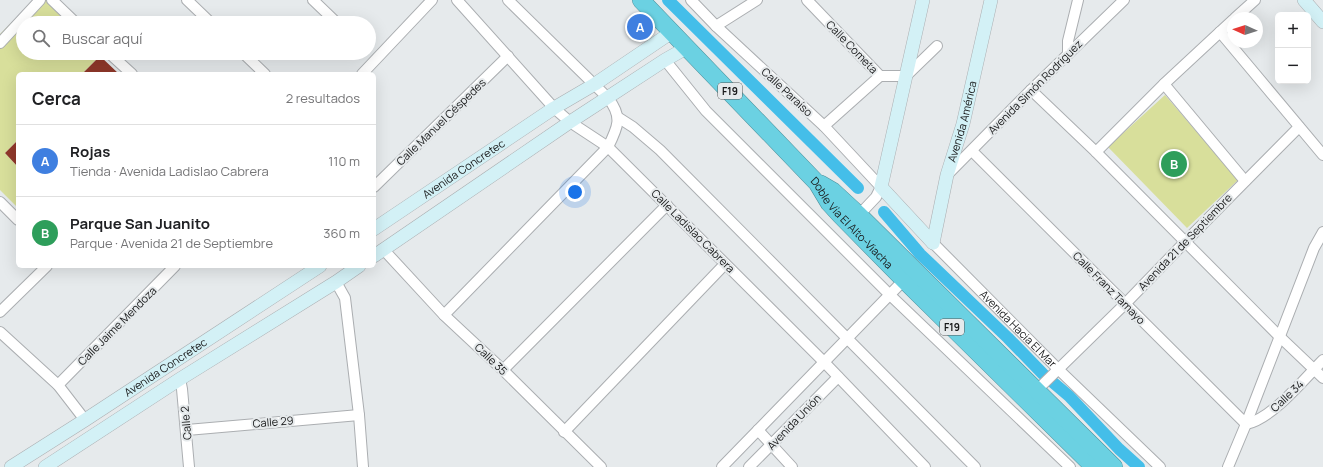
<!DOCTYPE html>
<html lang="es">
<head>
<meta charset="utf-8">
<style>
	body { margin:0; font-family:Manrope,sans-serif; background:#f6f6f6; color:#202124 }
	.controls { position:absolute; right:12px; top:12px; display:grid; overflow:hidden; border-radius:6px; box-shadow:0 4px 16px #0002 }
	.controls button { width:36px; height:36px; display:grid; place-items:center; padding:0; border:0; border-bottom:1px solid #e0e0e0; background:#fff; color:#202124; font:20px sans-serif }
	.compass { position:absolute; left:1227px; top:12px; width:36px; height:36px; border-radius:50%; background:#fff; box-shadow:0 4px 16px #0002; rotate:273deg }
	.you { position:absolute; left:575px; top:192px; width:14px; height:14px; margin:-10px; border:3px solid #fff; border-radius:50%; background:#1a73e8; box-shadow:0 0 0 6px #1a73e833 }
	.badge { display:grid; place-items:center; width:26px; height:26px; border-radius:50%; background:#095a8d; color:#fff; font-size:13px; font-weight:700 }
	.pin { position:absolute; translate:-50% -50%; border:2px solid #fff; box-shadow:0 1px 4px #0006 }
	.list { margin:0; padding:0; list-style:none }
	h2 { display:flex; justify-content:space-between; align-items:center; height:52px; margin:0; padding:0 16px; font-size:17px }
	h2 small { font-size:13px; font-weight:400; color:#757577 }
	.list li { display:grid; grid-template-columns:26px 1fr auto; gap:12px; align-items:center; box-sizing:border-box; height:72px; padding:0 16px; border-top:1px solid #e0e0e0 }
	.list b { display:block; font-size:15px; white-space:nowrap }
	.list p { margin:0; font-size:13px; white-space:nowrap; color:#757577 }
	.list em { font-size:13px; font-style:normal; color:#757577 }
	.icon { flex:none; width:22px; height:22px; fill:none; stroke:currentColor; stroke-width:2; stroke-linecap:round; stroke-linejoin:round }
	.map { position:relative; flex:none; width:1323px; height:467px; overflow:hidden }
	.search { position:absolute; background:#fff; box-shadow:0 4px 16px #0002; left:16px; top:16px; width:360px; height:44px; display:flex; align-items:center; gap:10px; box-sizing:border-box; padding:0 14px; border-radius:22px; color:#757577; font-size:15px }
	.panel { position:absolute; background:#fff; box-shadow:0 4px 16px #0002; left:16px; top:72px; width:360px; height:196px; border-radius:6px }
	.map>svg:first-child { display:block }
</style>
</head>
<body>
<div class="map">
<svg width="1323" height="467" viewBox="0 0 1323 467">
	<rect width="100%" height="100%" fill="#e6eaec"/>
	<path fill="#d8df9b" d="M34 0H49L72 23H23V53H99L100 56 82 74H18V140L5 153 18 167V208L0 190V34Z
		M1165 95 1238 180 1187 228 1108 147Z"/>
	<g fill="none" stroke-linecap="round" stroke-linejoin="round">
		<path stroke="#44bee9" stroke-width="12" d="M668 0 858 188
			M884 212 920 254 1008 338 1043 374 1069 396 1119 449 1139 467"/>
	</g>
	<path fill="#90382a" d="M100 56 119 74H82Z
		M18 140V167L5 153Z"/>
	<g fill="none" stroke-linecap="round" stroke-linejoin="round">
		<g stroke="#abaeb1" stroke-width="12">
			<g id="street">
				<path d="M52 0 76 23"/>
				<path d="M187 0 211 23"/>
				<path d="M313 0 337 23"/>
				<path d="M457 0 554 108 570 122 608 147 824 362 925 467"/>
				<path d="M691 0 716 26 824 126 881 187 876 197 859 215"/>
				<path d="M807 0 880 76H906L937 46"/>
				<path d="M1235 18 1255 0"/>
				<path d="M716 26 757 0"/>
				<path d="M1220 32 1233 20"/>
				<path d="M0 43 40 0"/>
				<path d="M109 53 132 74"/>
				<path d="M243 53 265 74"/>
				<path d="M1068 54V41L1078 0"/>
				<path d="M665 60 706 111 890 295 1070 467"/>
				<path d="M362 74 432 0"/>
				<path d="M1164 84 1245 181"/>
				<path d="M1031 90 1096 152 1279 336 1323 378"/>
				<path d="M619 118 633 127 660 150 975 467"/>
				<path d="M824 126 880 76"/>
				<path d="M972 151 1246 424"/>
				<path d="M1096 152 1164 84 1220 32 1323 155"/>
				<path d="M948 174 1031 90 1124 0"/>
				<path d="M374 187 508 56"/>
				<path d="M0 202 18 220"/>
				<path id="s1" d="M933 243 1058 369 1160 467"/>
				<path d="M383 249 444 315 503 370 601 467"/>
				<path d="M336 282 345 298 359 415 363 467"/>
				<path d="M0 312 47 266"/>
				<path d="M444 315 608 147C618 127 623 117 608 98L508 0"/>
				<path d="M0 332 58 385 85 420"/>
				<path d="M503 370 667 205"/>
				<path d="M180 379 182 389 189 467"/>
				<path d="M58 385 175 266"/>
				<path d="M1036 391 1125 304 1185 242 1299 127"/>
				<path d="M1246 424C1272 419 1304 379 1323 360"/>
				<path d="M187 430 359 415"/>
				<path d="M758 430 792 467"/>
				<path d="M564 432 725 264"/>
				<path d="M722 467 904 280"/>
				<path d="M749 467 838 377"/>
				<path d="M1228 467 1246 424 1314 248 1323 232"/>
			</g>
		</g>
		<g stroke="#abaeb1" stroke-width="14">
			<g id="secondary">
				<path d="M923 0 881 187 933 243"/>
				<path d="M1304 0 1323 22"/>
				<path id="s2" d="M374 229 554 108 595 84 672 32"/>
				<path id="s3" d="M933 243 947 175 963 124 991 0"/>
				<path d="M374 256 570 122 665 60 688 47"/>
				<path id="s4" d="M11 467 85 420 320 266"/>
				<path d="M45 467 180 379 336 282 359 266"/>
			</g>
		</g>
		<g stroke="#4e919c" stroke-width="18">
			<g id="highway">
				<path id="s5" d="M641 0 817 183 829 203 840 215 904 280 1094 467"/>
				<path d="M821 184 833 191 859 215 1114 467"/>
			</g>
		</g>
		<use href="#street" stroke="#fff" stroke-width="10"/>
		<use href="#secondary" stroke="#d3f1f6" stroke-width="13"/>
		<use href="#highway" stroke="#6bd1e2" stroke-width="17"/>
	</g>
	<g text-anchor="middle" stroke-width="4" stroke-linejoin="round" paint-order="stroke">
		<g fill="#e6eaec" stroke="#565859" stroke-width="1">
			<rect x="718" y="83" width="24" height="16" rx="3"/>
			<rect x="940" y="319" width="24" height="16" rx="3"/>
		</g>
		<g font-size="10" font-weight="bold" fill="#18191a">
			<text x="730" y="95">F19</text>
			<text x="952" y="331">F19</text>
		</g>
		<g font-size="11" fill="#18191a" stroke="#e6eaec">
			<text transform="translate(852 47) rotate(46)" y="4">Calle Cometa</text>
			<text transform="translate(1035 87) rotate(-45)" y="4">Avenida Simón Rodriguez</text>
			<text transform="translate(787 92) rotate(43)" y="4">Calle Paraíso</text>
			<text transform="translate(441 122) rotate(-44)" y="4">Calle Manuel Céspedes</text>
			<text dy="4" stroke="none"><textPath href="#s3" startOffset="125">Avenida América</textPath></text>
			<text dy="4" stroke="none"><textPath href="#s2" startOffset="108">Avenida Concretec</textPath></text>
			<text dy="4" stroke="none"><textPath href="#s5" startOffset="307">Doble Vía El Alto-Viacha</textPath></text>
			<text transform="translate(693 231) rotate(45)" y="4">Calle Ladislao Cabrera</text>
			<text transform="translate(1185 242) rotate(-46)" y="4">Avenida 21 de Septiembre</text>
			<text transform="translate(1109 288) rotate(45)" y="4">Calle Franz Tamayo</text>
			<text transform="translate(117 326) rotate(-45)" y="4">Calle Jaime Mendoza</text>
			<text dy="4" stroke="none"><textPath href="#s1" startOffset="121">Avenida Hacia El Mar</textPath></text>
			<text transform="translate(491 359) rotate(44)" y="4">Calle 35</text>
			<text dy="4" stroke="none"><textPath href="#s4" startOffset="184">Avenida Concretec</textPath></text>
			<text transform="translate(1287 396) rotate(-43)" y="4">Calle 34</text>
			<text transform="translate(273 422) rotate(-5)" y="4">Calle 29</text>
			<text transform="translate(794 422) rotate(-46)" y="4">Avenida Unión</text>
			<text transform="translate(186 423) rotate(-95)" y="4">Calle 2</text>
		</g>
	</g>
</svg>
<div class="controls">
<button>+</button>
<button>−</button>
</div>
<svg class="compass" viewBox="-18 -18 36 36"><path d="M0-13l5 13h-10z" fill="#e53935"/><path d="M0 13l5-13h-10z" fill="#757577"/></svg>
<div class="you"></div>
<div class="pin badge" style="left:640px;top:27px;background:#3f7fe0">A</div>
<div class="pin badge" style="left:1174px;top:164px;background:#2e9e5b">B</div>
<div class="search"><svg class="icon" aria-label="search" viewBox="0 0 24 24"><circle cx="10" cy="10" r="6"/><path d="M15 15l6 6"/></svg>Buscar aquí</div>
<section class="panel">
<h2>Cerca<small>2 resultados</small></h2>
<ul class="list">
<li><span class="badge" style="background:#3f7fe0">A</span><div><b>Rojas</b><p>Tienda · Avenida Ladislao Cabrera</p></div><em>110 m</em></li>
<li><span class="badge" style="background:#2e9e5b">B</span><div><b>Parque San Juanito</b><p>Parque · Avenida 21 de Septiembre</p></div><em>360 m</em></li>
</ul>
</section>
</div>
</body>
</html>
